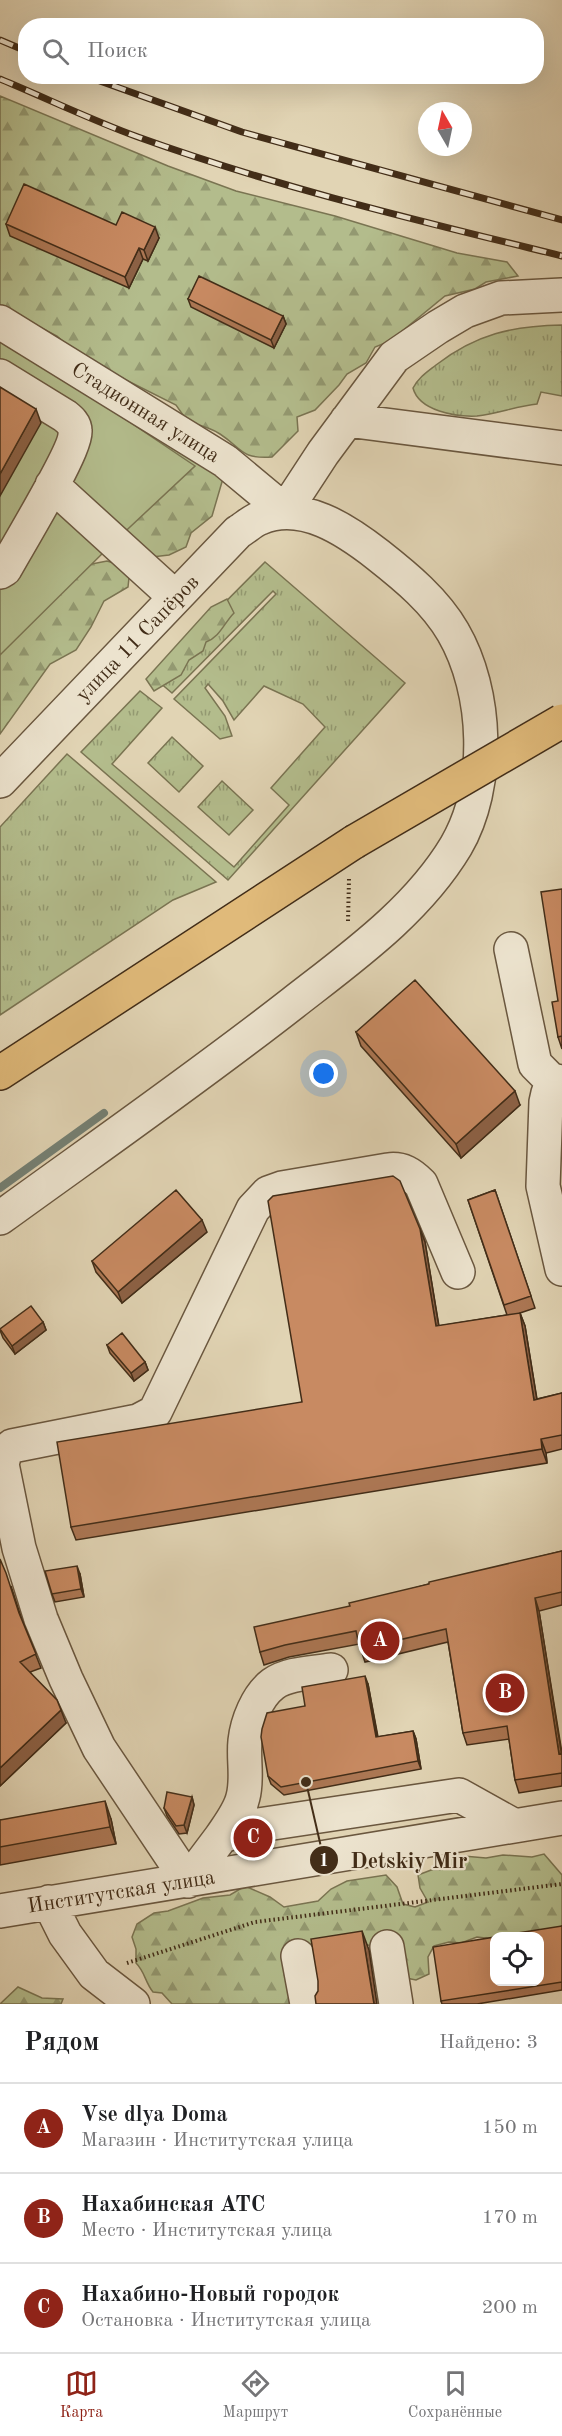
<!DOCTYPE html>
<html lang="ru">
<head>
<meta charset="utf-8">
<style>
	body { margin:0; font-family:"Old Standard TT",serif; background:#f2f2f2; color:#202124 }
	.controls { position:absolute; right:18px; bottom:18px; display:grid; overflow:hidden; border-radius:12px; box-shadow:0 6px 24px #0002 }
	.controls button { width:54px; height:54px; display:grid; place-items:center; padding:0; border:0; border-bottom:2px solid #e0e0e0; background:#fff; color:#202124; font:30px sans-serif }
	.compass { position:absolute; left:418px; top:102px; width:54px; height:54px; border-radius:50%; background:#fff; box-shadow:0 6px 24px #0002; rotate:351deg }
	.you { position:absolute; left:324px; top:1074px; width:21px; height:21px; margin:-15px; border:4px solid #fff; border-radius:50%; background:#1a73e8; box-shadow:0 0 0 9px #1a73e833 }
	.badge { display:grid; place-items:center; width:39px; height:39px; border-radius:50%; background:#8f2418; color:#fff; font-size:20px; font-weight:700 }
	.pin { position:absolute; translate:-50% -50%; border:3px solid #fff; box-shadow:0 2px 6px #0006 }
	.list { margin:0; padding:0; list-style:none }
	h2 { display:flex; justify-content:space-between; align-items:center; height:78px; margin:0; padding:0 24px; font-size:26px }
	h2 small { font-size:20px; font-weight:400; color:#757577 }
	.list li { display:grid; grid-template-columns:39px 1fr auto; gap:18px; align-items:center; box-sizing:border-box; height:90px; padding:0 24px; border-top:2px solid #e0e0e0 }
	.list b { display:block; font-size:22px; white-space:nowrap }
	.list p { margin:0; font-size:20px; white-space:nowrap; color:#757577 }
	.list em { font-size:20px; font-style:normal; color:#757577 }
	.icon { flex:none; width:33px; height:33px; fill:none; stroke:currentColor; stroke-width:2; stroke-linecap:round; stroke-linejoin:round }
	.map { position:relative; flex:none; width:562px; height:2004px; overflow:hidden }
	.search { position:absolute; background:#fff; box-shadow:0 6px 24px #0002; left:18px; right:18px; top:18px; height:66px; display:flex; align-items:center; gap:15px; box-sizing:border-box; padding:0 21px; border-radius:24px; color:#757577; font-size:22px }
	.sheet { height:348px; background:#fff }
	nav { display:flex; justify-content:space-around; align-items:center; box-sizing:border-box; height:84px; border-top:2px solid #e0e0e0; background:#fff; font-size:16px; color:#757577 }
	nav a { display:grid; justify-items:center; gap:3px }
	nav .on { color:#8f2418 }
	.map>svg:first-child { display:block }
</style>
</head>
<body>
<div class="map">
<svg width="562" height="2004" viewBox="0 0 562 2004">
	<defs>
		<pattern id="grass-tufts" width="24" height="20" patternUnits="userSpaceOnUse" patternTransform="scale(1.5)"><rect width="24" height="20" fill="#b3bc8c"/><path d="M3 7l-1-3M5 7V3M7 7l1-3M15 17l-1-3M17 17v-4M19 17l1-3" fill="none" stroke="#939971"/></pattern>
		<pattern id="forest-firs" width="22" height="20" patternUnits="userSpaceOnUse" patternTransform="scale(1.5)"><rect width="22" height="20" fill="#b3bc8c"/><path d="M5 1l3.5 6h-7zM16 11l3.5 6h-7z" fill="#939971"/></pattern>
	</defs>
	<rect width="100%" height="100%" fill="#e1d4b4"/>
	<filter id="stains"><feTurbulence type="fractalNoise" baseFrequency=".00333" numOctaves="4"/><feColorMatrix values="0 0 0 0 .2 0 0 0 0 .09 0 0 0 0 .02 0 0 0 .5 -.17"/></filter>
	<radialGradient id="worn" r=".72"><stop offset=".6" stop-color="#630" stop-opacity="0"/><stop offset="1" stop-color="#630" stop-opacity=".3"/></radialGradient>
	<path fill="url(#grass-tufts)" stroke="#7a7452" stroke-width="1.5" d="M562 325V396L541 392 537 404C517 406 497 414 477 416 456 417 419 411 413 388 419 377 427 372 436 365 476 334 512 326 562 325Z
		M265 562 405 683 228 880 81 752 140 691 162 708 112 764 234 867 289 805 271 788 325 727 303 704 264 686 234 720 223 701 208 684 205 688 225 716 232 736 220 739 174 699 276 594 273 591 172 693 152 676Z
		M172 737 203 766 179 792 148 763Z
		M67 754 216 882 173 900 0 1015V827Z
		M222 781 253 810 229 835 198 807Z"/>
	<path fill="url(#forest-firs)" stroke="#7a7452" stroke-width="1.5" d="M0 96 168 166 236 191 335 216 457 253 507 262 518 276 486 282 475 289 445 296 390 341 375 347 366 363 347 374 339 385 315 410 297 417 298 431 272 457C240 459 243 449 220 434 211 428 199 425 188 422L176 405 110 372 73 350 57 336 0 306Z
		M0 331 224 475 212 516 191 533 186 547 169 555 152 557 101 517 0 359Z
		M107 561 130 568 128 587 104 601 91 627 76 650 50 664 0 734V601L71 568Z
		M227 599 234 613C224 623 220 637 206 642L203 651 189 660 181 675 154 691 146 679 211 607Z
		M544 1854 562 1875V1931C538 1928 518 1936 494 1936V1939L477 1937 461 1943 449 1942 434 1946 428 1957 429 1974 416 1980 406 1978 377 1948 365 1944 303 1946 297 1940 288 1947 299 2004H172L162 1993 153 1992C145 1982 145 1972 136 1963V1949L132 1937 137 1924 154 1913 168 1911 203 1898 230 1895 245 1886 270 1897 284 1907 318 1901 331 1889 347 1881 386 1875 397 1887 403 1904 415 1907 428 1902 420 1888 418 1875 439 1867 452 1855 486 1858 503 1855 532 1857Z
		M18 1987 42 1998 63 1999 61 2004H0Z"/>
	<path fill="#b3bc8c" stroke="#7a7452" stroke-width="1.5" d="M0 342 94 398 195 466 114 542 0 655Z"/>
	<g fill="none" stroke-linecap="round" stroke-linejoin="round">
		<path stroke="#748074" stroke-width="8" d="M0 1188 104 1113"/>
		<g stroke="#6a573f" stroke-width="36">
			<path id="minor" d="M0 322 225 461 285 511
				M0 376 65 416C70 420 75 424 75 431 77 449 17 547 5 569L0 572
				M347 420 562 448
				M52 485 175 597
				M285 511 323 453 394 357 438 327 465 311 501 298 562 295
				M0 781 238 532C245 528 252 521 260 518 302 500 346 530 378 555 406 577 435 601 453 632 488 692 491 786 456 846 417 911 352 957 293 1003 197 1078 98 1147 0 1218
				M511 949 535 1064 551 1080 562 1082
				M560 1082 548 1093 546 1102 543 1186 562 1269
				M458 1272 421 1184C411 1174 402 1168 388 1170L282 1188 268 1193 253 1209 155 1412 138 1421 12 1446 5 1453 2 1464 19 1548 41 1619 66 1679 99 1748 188 1881 221 1837 246 1827 459 1795 513 1825
				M221 1837C229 1825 240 1811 243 1797 248 1778 243 1760 245 1741 247 1722 257 1696 273 1684 288 1673 313 1673 331 1670
				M49 1902 65 1934 94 1974 133 2004
				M0 1911 562 1818
				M387 1947 396 2004
				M298 1956 307 2004"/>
		</g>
		<g stroke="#422d18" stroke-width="36">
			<path id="major" d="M0 1073 354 842"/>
		</g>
		<path stroke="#422d18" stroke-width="4" stroke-dasharray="1.5 3" stroke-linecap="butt" d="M348 921 349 879
			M127 1963 255 1922 562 1884"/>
		<use href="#minor" stroke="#ece3ce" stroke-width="33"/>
		<use href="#major" stroke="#e0ba7a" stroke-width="33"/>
		<g stroke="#422d18" stroke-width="7">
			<path id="rail" d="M0 40 26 51
				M86 76 242 132 562 220
				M0 79C46 98 91 120 138 137 276 187 420 221 562 256"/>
		</g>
		<use href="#rail" stroke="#ece3ce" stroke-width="4.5" stroke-dasharray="14" stroke-linecap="butt"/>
		<g stroke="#422d18" stroke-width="36" stroke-linecap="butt">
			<path id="major-bridge" d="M354 842 562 721"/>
		</g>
		<use href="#major-bridge" stroke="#e0ba7a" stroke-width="33"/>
	</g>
	<path fill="#ac7754" stroke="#422d18" stroke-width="1.5" d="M6 224 116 225 159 238 148 261 143 259 129 288 10 236Z
		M188 299 283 316 286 324 274 348 191 307Z
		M562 889V1049L558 1037Z
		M356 1032 520 1105 461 1158 361 1046Z
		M495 1190 535 1308 520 1313 525 1326 537 1399 562 1393V1449L546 1453 547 1463 76 1540 71 1527 302 1402 420 1229 425 1242 439 1326 507 1315 468 1200Z
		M207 1232 122 1303 96 1272 92 1261Z
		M43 1322 46 1330 15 1354 3 1338 0 1330Z
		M107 1345 145 1362 148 1370 134 1381 110 1353Z
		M562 1551V1605L539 1611 562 1753V1786L519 1793 515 1780 509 1739 467 1745 463 1733 448 1642 365 1662 359 1644 289 1657 264 1665 260 1652 350 1606 429 1584Z
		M80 1574 84 1597 55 1602 52 1594Z
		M11 1586 22 1620 41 1668 30 1672 66 1723 0 1786Z
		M368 1684 378 1737 413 1731 416 1739 421 1769 284 1795 271 1784 268 1776 305 1706Z
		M192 1797 194 1805 187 1833 179 1834 167 1816 164 1808Z
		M111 1819 116 1844 0 1865V1820Z
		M562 1926V1990L477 2004H442L441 2001Z"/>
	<path fill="#8c6145" stroke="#422d18" stroke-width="1.5" d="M155 227 159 238 148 261 144 250Z
		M139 248 143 259 129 288 125 277Z
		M283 316 286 324 274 348 271 340Z
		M36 409 41 423 0 496V474Z
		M515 1091 520 1105 461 1158 456 1144Z
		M202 1220 207 1232 122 1303 118 1292Z
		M420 1229 425 1242 441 1340 436 1326Z
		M520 1313 525 1326 539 1413 534 1400Z
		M43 1322 46 1330 15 1354 12 1346Z
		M145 1362 148 1370 134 1381 131 1373Z
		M541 1439 546 1453 547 1463 542 1449Z
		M77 1566 80 1574 84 1597 81 1589Z
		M535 1598 539 1611 562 1757 559 1754Z
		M365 1676 368 1684 379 1745 376 1737Z
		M61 1710 66 1723 0 1786V1768Z
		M413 1731 416 1739 421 1769 418 1761Z
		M192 1797 194 1805 187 1833 184 1825Z
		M105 1801 111 1819 116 1844 110 1827Z
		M362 1931 369 1950 377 2004H374Z"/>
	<path fill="#c88a62" stroke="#422d18" stroke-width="1.5" d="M24 184 116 225 122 212 155 227 144 250 139 248 125 277 6 224Z
		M199 276 283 316 271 340 188 299Z
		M0 387 36 409 0 474Z
		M562 889V1036L558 1037 552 1002 558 1001 541 892Z
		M415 980 515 1091 456 1144 356 1032Z
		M393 1176 400 1181 420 1229 436 1326 520 1313 534 1400 562 1393V1435L541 1439 542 1449 71 1527 57 1442 302 1402 268 1201 273 1196Z
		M176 1190 202 1220 118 1292 92 1261Z
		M495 1190 531 1296 504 1305 468 1200Z
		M31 1306 43 1322 12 1346 0 1329Z
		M122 1333 145 1362 131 1373 107 1345Z
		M562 1551V1592L535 1598 559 1754 562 1753V1773L515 1780 507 1726 463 1733 446 1629 360 1649 356 1631 285 1645 260 1652 254 1627 350 1606 349 1603 429 1584V1582Z
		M0 1559 6 1573 19 1613 36 1654 20 1662 57 1700 61 1710 0 1768Z
		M77 1566 81 1589 52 1594 45 1571Z
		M365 1676 376 1737 413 1731 418 1761 281 1787 268 1776 261 1737 262 1729 267 1713 305 1706 302 1687Z
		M167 1792 192 1797 184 1825 176 1826 164 1808Z
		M105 1801 110 1827 0 1847V1820Z
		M562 1926V1982L441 2001 433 1947 495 1937V1982H540V1936H498Z
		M362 1931 374 2004H316L315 1996 318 1991V1981L311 1939Z"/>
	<g text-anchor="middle" stroke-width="4.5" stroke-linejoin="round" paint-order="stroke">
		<g font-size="21" fill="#422d18" stroke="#ece3ce">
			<text transform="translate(146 412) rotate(32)" y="7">Стадионная улица</text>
			<text transform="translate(137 638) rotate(-46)" y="7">улица 11 Сапёров</text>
			<text transform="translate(121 1891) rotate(-9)" y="7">Институтская улица</text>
		</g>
	</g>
	<path fill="none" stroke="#422d18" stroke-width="2" d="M306 1782L324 1860"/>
	<g fill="#422d18" stroke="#ece3ce" stroke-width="2">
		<circle cx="306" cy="1782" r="6"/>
		<circle cx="324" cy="1860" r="15"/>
	</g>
	<g font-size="18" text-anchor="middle" font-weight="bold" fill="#fff">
		<text x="324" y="1866">1</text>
	</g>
	<g font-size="22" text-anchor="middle" font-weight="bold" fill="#422d18" stroke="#ece3ce" stroke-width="4.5" stroke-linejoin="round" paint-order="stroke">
		<text x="409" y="1868">Detskiy Mir</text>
	</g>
	<rect width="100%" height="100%" filter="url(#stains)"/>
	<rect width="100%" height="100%" fill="url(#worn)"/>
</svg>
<div class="controls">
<button><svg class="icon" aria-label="locate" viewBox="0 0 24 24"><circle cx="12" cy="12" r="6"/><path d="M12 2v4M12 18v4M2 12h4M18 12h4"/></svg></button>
</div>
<svg class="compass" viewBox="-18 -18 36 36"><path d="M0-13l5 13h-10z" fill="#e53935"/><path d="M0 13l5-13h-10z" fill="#757577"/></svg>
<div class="you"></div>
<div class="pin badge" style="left:380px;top:1641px">A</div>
<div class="pin badge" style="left:505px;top:1693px">B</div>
<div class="pin badge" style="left:253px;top:1838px">C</div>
<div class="search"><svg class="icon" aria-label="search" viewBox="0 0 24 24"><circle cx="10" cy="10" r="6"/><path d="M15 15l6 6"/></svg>Поиск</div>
</div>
<section class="sheet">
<h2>Рядом<small>Найдено: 3</small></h2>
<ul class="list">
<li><span class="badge">A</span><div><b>Vse dlya Doma</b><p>Магазин · Институтская улица</p></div><em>150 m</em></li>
<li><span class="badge">B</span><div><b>Нахабинская АТС</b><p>Место · Институтская улица</p></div><em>170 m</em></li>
<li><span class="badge">C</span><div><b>Нахабино-Новый городок</b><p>Остановка · Институтская улица</p></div><em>200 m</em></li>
</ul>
</section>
<nav>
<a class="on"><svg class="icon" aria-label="map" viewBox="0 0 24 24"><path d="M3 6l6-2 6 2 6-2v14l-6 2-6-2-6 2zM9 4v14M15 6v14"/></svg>Карта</a>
<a><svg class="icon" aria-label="directions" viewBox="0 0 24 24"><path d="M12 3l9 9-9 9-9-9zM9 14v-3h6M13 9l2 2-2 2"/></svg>Маршрут</a>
<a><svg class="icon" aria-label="saved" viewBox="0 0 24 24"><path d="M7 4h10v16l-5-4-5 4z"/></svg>Сохранённые</a>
</nav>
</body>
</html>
